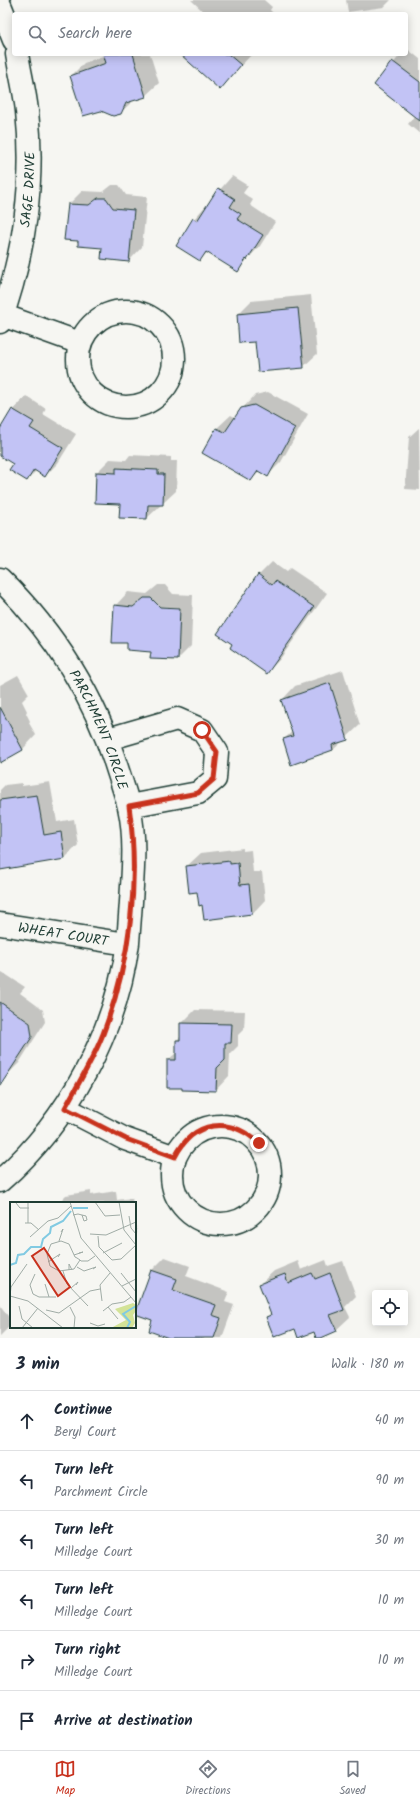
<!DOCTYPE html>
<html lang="en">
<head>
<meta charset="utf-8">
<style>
	body { margin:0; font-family:Kalam,sans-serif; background:#f2f2f3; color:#1f2937 }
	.controls { position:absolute; right:12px; bottom:12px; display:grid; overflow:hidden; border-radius:4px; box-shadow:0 2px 10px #0003 }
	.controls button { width:36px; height:36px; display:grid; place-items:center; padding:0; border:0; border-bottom:1px solid #e0e1e3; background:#fff; color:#1f2937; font:20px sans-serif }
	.stop { position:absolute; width:12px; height:12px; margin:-9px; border:3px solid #c8321e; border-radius:50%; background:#fff }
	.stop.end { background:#c8321e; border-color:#fff; box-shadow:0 1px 4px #0008 }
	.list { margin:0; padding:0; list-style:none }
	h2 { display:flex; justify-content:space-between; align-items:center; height:52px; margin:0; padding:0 16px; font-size:17px }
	h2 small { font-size:13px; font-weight:400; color:#747a83 }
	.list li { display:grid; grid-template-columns:26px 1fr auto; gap:12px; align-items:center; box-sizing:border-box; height:60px; padding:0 16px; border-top:1px solid #e0e1e3 }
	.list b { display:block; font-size:15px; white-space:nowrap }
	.list p { margin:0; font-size:13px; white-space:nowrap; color:#747a83 }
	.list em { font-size:13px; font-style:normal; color:#747a83 }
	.icon { flex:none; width:22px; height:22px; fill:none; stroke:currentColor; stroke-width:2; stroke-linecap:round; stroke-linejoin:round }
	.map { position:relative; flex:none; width:420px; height:1338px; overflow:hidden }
	.search { position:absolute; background:#fff; box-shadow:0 2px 10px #0003; left:12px; right:12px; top:12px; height:44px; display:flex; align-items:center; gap:10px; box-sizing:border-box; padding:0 14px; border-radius:4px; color:#747a83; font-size:15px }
	.sheet { height:412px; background:#fff }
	nav { display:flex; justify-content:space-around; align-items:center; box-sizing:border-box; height:56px; border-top:1px solid #e0e1e3; background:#fff; font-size:11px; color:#747a83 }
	nav a { display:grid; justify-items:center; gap:2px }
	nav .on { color:#c8321e }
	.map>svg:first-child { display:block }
</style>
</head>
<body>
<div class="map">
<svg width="420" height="1338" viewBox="0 0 420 1338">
	<rect width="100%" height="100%" fill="#f6f6f2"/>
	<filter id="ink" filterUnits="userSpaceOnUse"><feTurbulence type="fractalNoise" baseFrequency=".025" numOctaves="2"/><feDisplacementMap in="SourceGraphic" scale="8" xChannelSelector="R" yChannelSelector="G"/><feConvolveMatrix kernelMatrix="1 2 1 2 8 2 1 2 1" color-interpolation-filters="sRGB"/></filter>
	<g filter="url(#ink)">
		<path fill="#0003" d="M191 0H264L272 7 270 10 274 14H206Z
			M346 0H391L384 7 348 12Z
			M406 48 420 59V134L408 124 415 115 375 85 401 54H406Z
			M108 54H150L159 83 145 96 134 100 120 113 71 76 84 63Z
			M183 54H252L220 88Z
			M232 176 248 186 243 193 253 200 250 205 275 222 260 246 237 270 208 252 200 259 194 219Z
			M112 185H119L126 195 147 197 142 247 129 261 104 247 69 204 82 191 103 192Z
			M311 295 317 354 303 367 256 340 238 314 251 301Z
			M268 392 308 414 281 462 267 476 260 471 251 480 203 453 217 428 231 415 236 418 242 409 255 395Z
			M26 396 46 409 43 414 76 434 58 463 45 476 37 470 27 480 14 464 0 455V431L13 410Z
			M419 428 420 490 405 489 409 437Z
			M130 455 171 457V461H177L176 491 147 518 121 503 97 472 110 459 126 460Z
			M272 562 286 572 290 568 327 593 280 659 267 672 259 575Z
			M158 585H165L173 594 193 595 191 646 178 659 128 642 115 606 128 592 147 594Z
			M343 670 360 725 333 750 284 739 293 731 282 700 295 686Z
			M18 675 29 694 22 701 27 711 26 713 30 721 29 723 36 735 23 749 0 761V685Z
			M50 782 57 822 74 819 78 845 65 858 1 869 0 790 5 785 22 783V786Z
			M243 848V851L251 850 253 872H262L265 900 252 914 203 904 187 866 201 853Z
			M2 972 25 987 20 993 43 1010 45 1022 19 1063 5 1077 0 1073V974Z
			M195 1010 245 1011 244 1029 238 1035V1046L230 1054 229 1076 216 1090 168 1087V1060L177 1052V1040L181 1036V1024Z
			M91 1191V1195L116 1191 117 1200 132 1198 133 1203H58L66 1195Z
			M135 1217 137 1233 135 1236Z
			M165 1257 190 1266 186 1276 229 1292 225 1302 234 1305 222 1338H172L152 1270Z
			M326 1260 328 1266 343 1261 356 1296 345 1307 350 1317 336 1330 317 1338 314 1331 295 1328 267 1317 271 1313 260 1284 274 1271 298 1261 301 1270Z
			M0 1305 11 1320V1325L0 1336Z"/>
		<path fill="#c2c3f5" stroke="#1f3d34" d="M103 54H133L146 97 126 103 121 114 113 116 101 111 83 116 70 76 106 63Z
			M180 54H228L241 65 220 90Z
			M392 61 420 82V121L374 85Z
			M218 188 235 199 230 207 241 214 237 219 263 235 247 260 246 259 238 272 206 252 200 261 176 246 193 218 197 221Z
			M98 198H106L113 208 134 210 129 262 101 259 102 248 78 246V241L64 240 68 204 89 205Z
			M298 308 304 368 258 372 255 342 239 343 237 314Z
			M254 405 295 428 268 477 258 471 251 481 202 453 216 428 225 432 241 408Z
			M12 409 34 422 30 428 63 448 45 477 34 470 27 481 9 470 13 464 0 456V429Z
			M116 468 158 470V474H164L163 505H148L147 519 119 518 120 504 95 503 96 472 116 473Z
			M258 574 272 585 275 581 314 607 267 674 230 648 232 644 217 634Z
			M144 598H151L160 607 180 608 178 660 150 659 151 652 127 650V643H112L114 605 133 607Z
			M330 683 348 740 332 745 333 750 291 765 283 739 293 736 281 700Z
			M0 707 23 750 0 763Z
			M37 795 44 835 61 832 65 859 0 870V800Z
			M230 861V864L238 863 240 885 249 884 252 914 204 920 202 905 199 906 197 892 189 893 186 866Z
			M0 1002 30 1023 32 1037 0 1086Z
			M180 1023 232 1024 231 1043H225V1060L217 1068 216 1091 182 1090V1088H167V1060H176V1040H180Z
			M151 1270 177 1279 173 1290 216 1305 212 1315 221 1318 214 1338H169L149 1331 152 1320 135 1314Z
			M312 1273 315 1279 330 1273 344 1310 330 1315 337 1331 321 1338H316L314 1332 298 1338 295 1329 274 1337 266 1317 271 1315 259 1284 285 1274 288 1283Z"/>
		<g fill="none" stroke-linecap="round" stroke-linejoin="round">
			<g stroke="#1f3d34" stroke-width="25">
				<g id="minor">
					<path d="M0 5 14 40"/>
					<circle cx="126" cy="359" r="48"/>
					<path d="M2 315 80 343"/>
					<path id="s1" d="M0 322C24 256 35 182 27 111 25 92 20 73 17 54"/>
					<path id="s2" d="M0 579C55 633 95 697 118 771 122 783 126 795 129 807 136 837 133 871 131 902 130 915 129 929 128 943 116 1032 68 1122 0 1181"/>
					<path d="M108 739 177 719 202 730 217 752 215 779 198 793 129 806"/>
					<path id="s3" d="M0 924 127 944"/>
					<path d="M65 1108 125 1139 175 1157"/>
					<circle cx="221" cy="1175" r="49"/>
				</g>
			</g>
			<use href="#minor" stroke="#f6f6f2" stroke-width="22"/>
		</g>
	</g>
	<g fill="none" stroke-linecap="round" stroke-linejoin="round" filter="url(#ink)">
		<path stroke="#c8321e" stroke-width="5" d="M202 730 217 752 214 779 198 793 129 806C140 882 130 963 103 1034 93 1060 78 1084 65 1108L126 1139 175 1157C194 1120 229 1116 259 1143"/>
	</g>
	<g text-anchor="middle" stroke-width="3" stroke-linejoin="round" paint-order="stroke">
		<g font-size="14" fill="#1f3d34" stroke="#f6f6f2">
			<text dy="5" stroke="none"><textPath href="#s1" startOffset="136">SAGE DRIVE</textPath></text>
			<text dy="5" stroke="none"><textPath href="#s2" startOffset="182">PARCHMENT CIRCLE</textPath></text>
			<text dy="5" stroke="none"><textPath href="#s3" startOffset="64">WHEAT COURT</textPath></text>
		</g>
	</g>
	<g transform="translate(10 1202)">
		<rect width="126" height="126" fill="#f6f6f2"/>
		<path d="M123 101 126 103V109L123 113 125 121 122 126H101L116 118 105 107Z" fill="#d3e397"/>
		<path fill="none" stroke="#81cae2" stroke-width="2" d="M63 6H78M0 63 6 61 8 53 14 52 21 45H31L33 37 40 31 41 25 53 19 61 9M117 126 120 120 113 112 126 104"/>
		<path fill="none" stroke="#a0aca6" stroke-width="1" d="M18 0V21M60 0 71 36 126 101M85 0 95 14 110 13M109 0 114 28 126 43M6 1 10 6H19M63 13 68 12 76 14 77 18 74 19 72 13M119 14 121 26 126 32M15 21H21L29 28M80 32 96 33 126 20M88 34 89 45 102 58 111 57 126 43M20 35 38 19 48 16 61 4M49 39 53 27 51 30M93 51 112 41M64 53 73 50 69 51M70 58 64 67 49 69 40 64 37 52 41 42 51 39 59 42 65 55 67 56 70 58 71 59H78L85 54M38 60 50 52 48 55M67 65 74 69 86 65 83 67M59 68V62L62 68M53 69 57 82 78 104M111 71 126 90M25 72 20 83 23 92 29 95H46M35 82 39 95M112 84 126 77M61 86 68 80 66 83M0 94 18 99 53 126M0 94 1 85 17 62M92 99 90 83 100 71M9 104 12 117 23 126M60 105 65 115 64 126M98 105 108 117M36 108 49 111 80 89 90 87M93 109 102 102 114 100 121 95M80 121 88 124 95 122M12 126 28 106"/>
		<path fill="#c8321e" fill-opacity="0.15" stroke="#c8321e" stroke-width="2" d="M34 46 60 85 48 94 22 54Z"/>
		<rect width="126" height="126" fill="none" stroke="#1f3d34" stroke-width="2"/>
	</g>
</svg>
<div class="controls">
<button><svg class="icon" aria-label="locate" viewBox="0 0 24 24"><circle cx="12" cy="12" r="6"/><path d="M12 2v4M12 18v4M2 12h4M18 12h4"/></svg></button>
</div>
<div class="stop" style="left:202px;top:730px"></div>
<div class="stop end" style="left:259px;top:1143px"></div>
<div class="search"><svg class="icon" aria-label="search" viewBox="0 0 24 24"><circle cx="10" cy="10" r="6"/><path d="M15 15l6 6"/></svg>Search here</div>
</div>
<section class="sheet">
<h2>3 min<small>Walk · 180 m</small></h2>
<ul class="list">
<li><svg class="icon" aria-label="ahead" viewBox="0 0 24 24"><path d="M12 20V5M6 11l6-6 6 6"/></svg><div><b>Continue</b><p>Beryl Court</p></div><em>40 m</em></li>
<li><svg class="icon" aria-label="left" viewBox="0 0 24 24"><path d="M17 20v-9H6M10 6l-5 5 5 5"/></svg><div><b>Turn left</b><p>Parchment Circle</p></div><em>90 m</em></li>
<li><svg class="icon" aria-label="left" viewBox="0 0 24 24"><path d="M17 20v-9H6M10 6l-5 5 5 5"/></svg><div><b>Turn left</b><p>Milledge Court</p></div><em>30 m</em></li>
<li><svg class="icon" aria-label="left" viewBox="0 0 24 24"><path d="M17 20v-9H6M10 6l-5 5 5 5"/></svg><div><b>Turn left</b><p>Milledge Court</p></div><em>10 m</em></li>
<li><svg class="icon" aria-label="right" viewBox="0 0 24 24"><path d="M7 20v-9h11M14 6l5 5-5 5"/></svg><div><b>Turn right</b><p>Milledge Court</p></div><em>10 m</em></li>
<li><svg class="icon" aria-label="arrive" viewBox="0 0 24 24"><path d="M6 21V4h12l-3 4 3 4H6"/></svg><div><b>Arrive at destination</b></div></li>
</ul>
</section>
<nav>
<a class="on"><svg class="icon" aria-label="map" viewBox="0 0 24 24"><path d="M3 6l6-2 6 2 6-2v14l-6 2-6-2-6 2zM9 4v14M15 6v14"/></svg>Map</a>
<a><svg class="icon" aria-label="directions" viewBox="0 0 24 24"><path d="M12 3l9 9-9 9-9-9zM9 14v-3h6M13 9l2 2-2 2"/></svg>Directions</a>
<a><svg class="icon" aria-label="saved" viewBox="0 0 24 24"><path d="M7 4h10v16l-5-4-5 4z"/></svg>Saved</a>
</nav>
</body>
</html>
